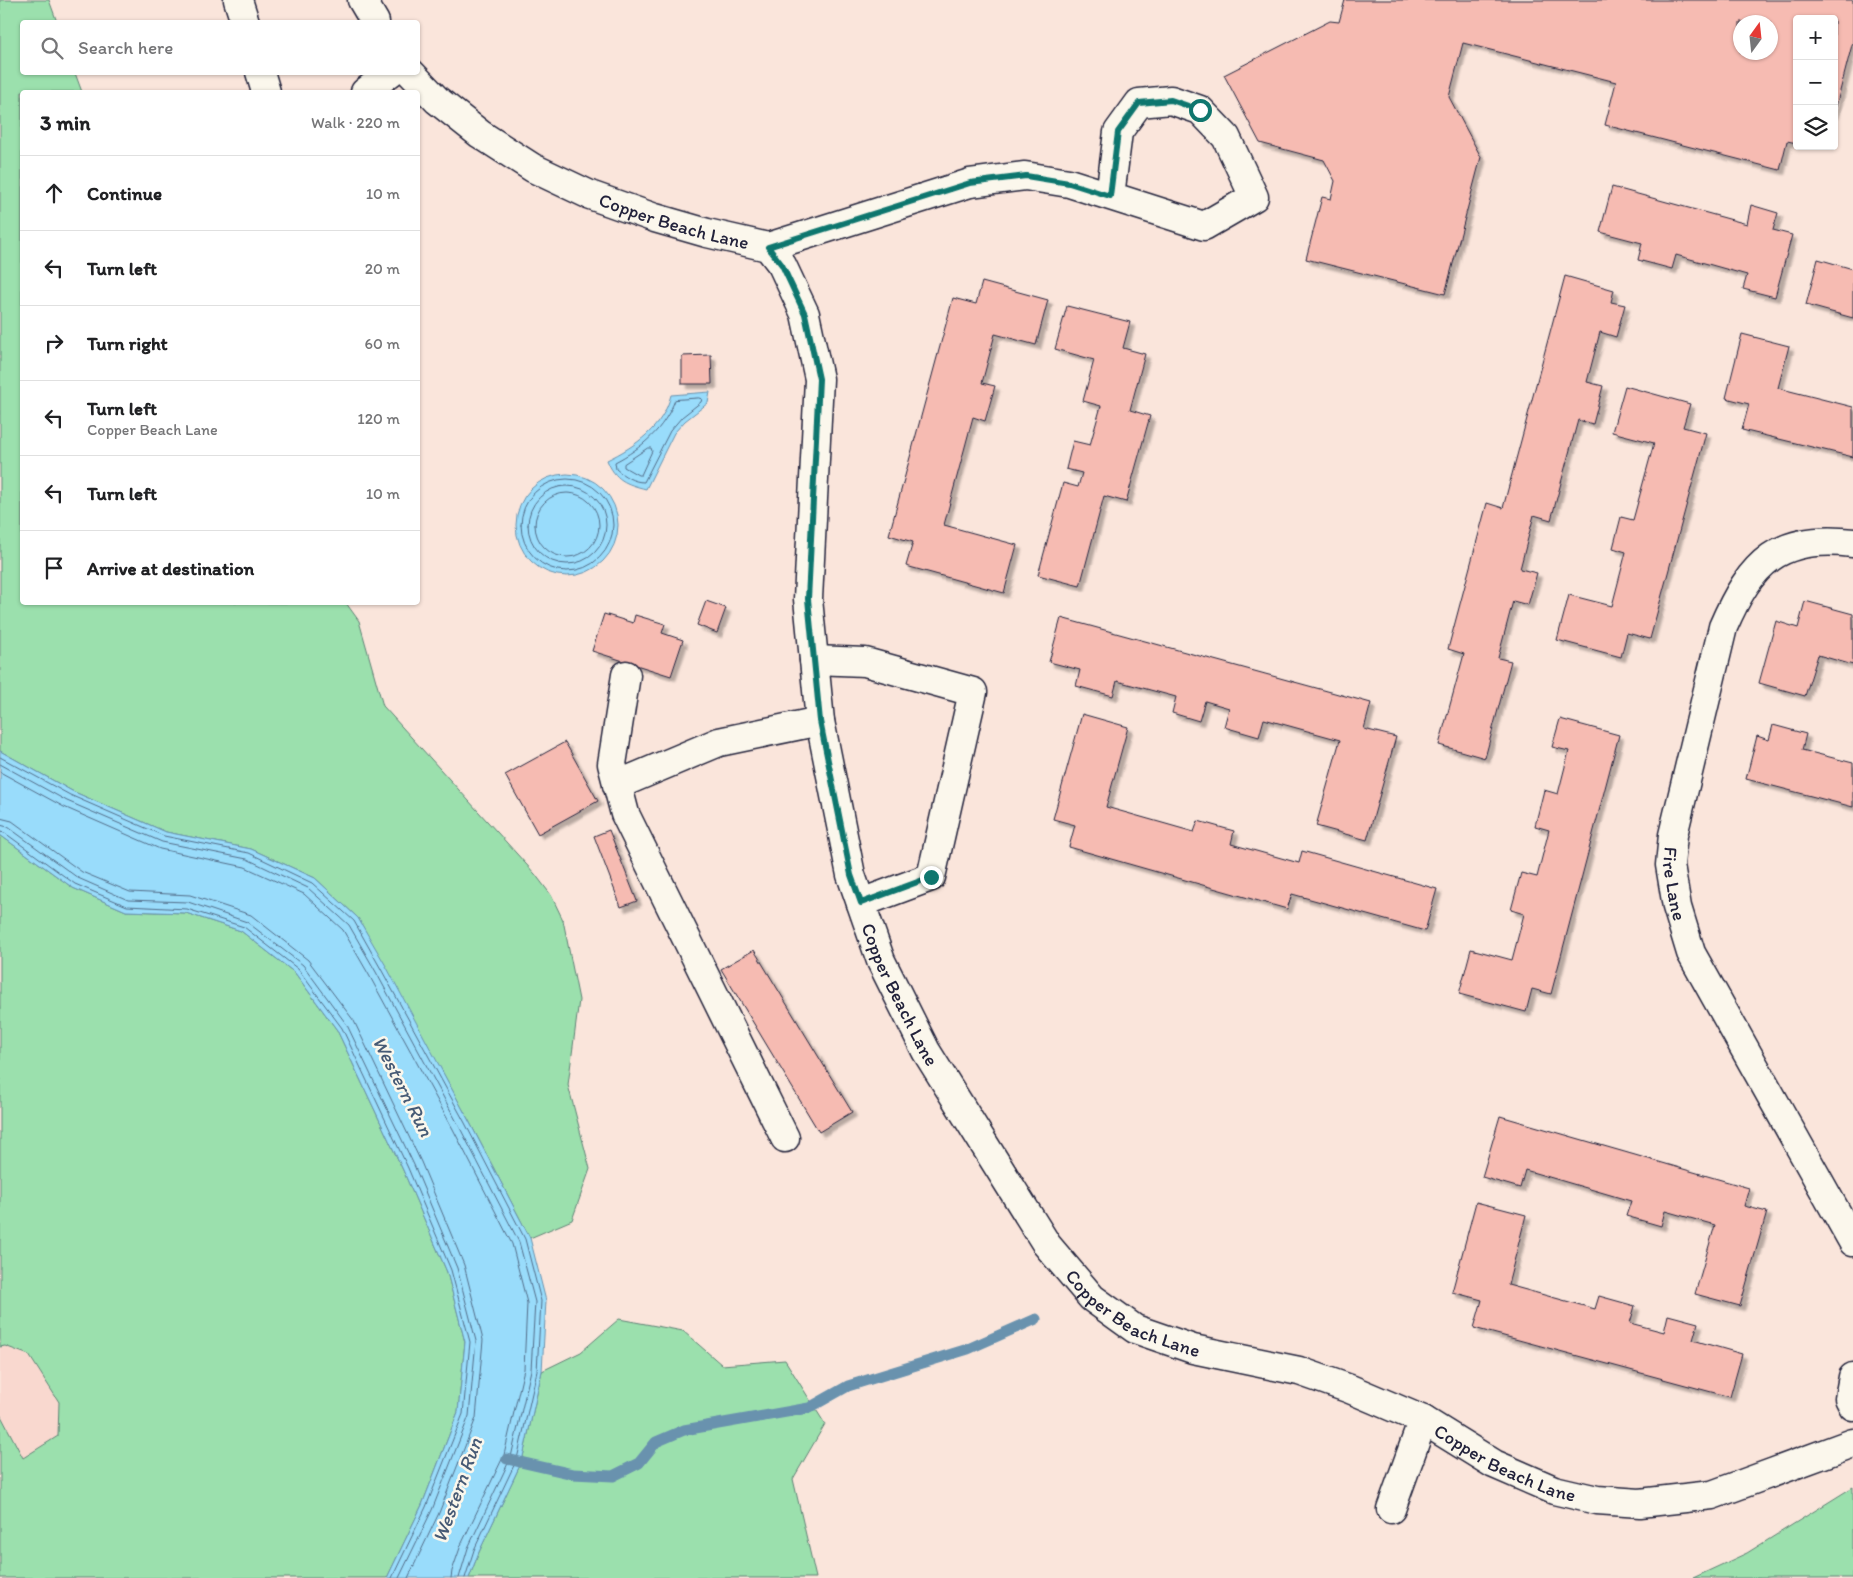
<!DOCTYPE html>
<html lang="en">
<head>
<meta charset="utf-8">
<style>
	body { margin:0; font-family:Itim,sans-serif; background:#f2f2f2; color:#202124 }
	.controls { position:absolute; right:15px; top:15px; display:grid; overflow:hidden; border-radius:5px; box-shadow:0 1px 4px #0004 }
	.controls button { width:45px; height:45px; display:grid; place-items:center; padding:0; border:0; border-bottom:1px solid #e0e0e0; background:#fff; color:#202124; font:25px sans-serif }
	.compass { position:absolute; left:1733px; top:15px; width:45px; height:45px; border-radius:50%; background:#fff; box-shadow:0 1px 4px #0004; rotate:15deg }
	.stop { position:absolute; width:15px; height:15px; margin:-11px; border:4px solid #0f766e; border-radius:50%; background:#fff }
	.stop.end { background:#0f766e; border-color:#fff; box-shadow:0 1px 5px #0008 }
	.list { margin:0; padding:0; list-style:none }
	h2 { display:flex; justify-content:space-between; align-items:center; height:65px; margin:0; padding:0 20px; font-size:21px }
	h2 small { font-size:16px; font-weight:400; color:#757577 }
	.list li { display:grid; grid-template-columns:32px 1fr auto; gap:15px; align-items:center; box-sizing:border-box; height:75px; padding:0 20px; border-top:1px solid #e0e0e0 }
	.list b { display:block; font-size:19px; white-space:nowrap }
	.list p { margin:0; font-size:16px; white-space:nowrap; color:#757577 }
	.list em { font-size:16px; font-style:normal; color:#757577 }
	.icon { flex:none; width:28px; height:28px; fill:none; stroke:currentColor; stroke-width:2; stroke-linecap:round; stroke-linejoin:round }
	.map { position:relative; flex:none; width:1853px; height:1578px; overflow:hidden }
	.search { position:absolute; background:#fff; box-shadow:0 1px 4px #0004; left:20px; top:20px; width:400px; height:55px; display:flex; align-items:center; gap:12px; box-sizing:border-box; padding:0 18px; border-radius:5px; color:#757577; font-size:19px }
	.panel { position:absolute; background:#fff; box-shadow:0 1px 4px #0004; left:20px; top:90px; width:400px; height:515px; border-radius:5px }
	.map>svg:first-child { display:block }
</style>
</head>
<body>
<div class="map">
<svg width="1853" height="1578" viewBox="0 0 1853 1578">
	<defs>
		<filter id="shadow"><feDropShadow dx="4.5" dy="4.5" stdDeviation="1" flood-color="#0004"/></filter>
	</defs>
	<rect width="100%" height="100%" fill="#fae5db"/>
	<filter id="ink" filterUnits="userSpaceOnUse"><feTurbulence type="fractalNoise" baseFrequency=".02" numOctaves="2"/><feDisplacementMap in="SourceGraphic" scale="10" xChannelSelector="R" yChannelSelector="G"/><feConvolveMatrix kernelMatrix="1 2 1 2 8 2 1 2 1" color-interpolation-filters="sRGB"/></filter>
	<g filter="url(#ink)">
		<path fill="#f9d8cf" d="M4 1346 29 1355 59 1402 58 1436 23 1458 0 1414V1347Z"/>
		<path fill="#9be0ad" stroke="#5e8174" d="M0 0H49L57 22H22V72L75 73 82 92H22V602L346 603 359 621 383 706 535 874 551 895 563 920 579 1000 568 1085 590 1169 572 1220 530 1238 469 1121 358 918 315 878 251 849 166 832 72 791 0 751Z
			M0 835 73 888 126 911 186 913 241 931 295 973 337 1030 403 1170 447 1272 465 1342 458 1412 422 1505 387 1578H0V1414L23 1458 58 1436 59 1402 29 1355 5 1346 0 1347Z
			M619 1319 683 1331 722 1365 785 1360 825 1424 793 1479 816 1578H469L479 1552 522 1461 542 1371 581 1352Z
			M1853 1487V1578H1693L1747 1553Z"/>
		<path fill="#99dcfb" stroke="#6992ae" d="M710 392 708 403 685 421 674 433 646 489C626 484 615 480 607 460 636 446 663 427 671 395Z
			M516 525a51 51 0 1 1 102 0a51 51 0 1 1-102 0Z
			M0 751 72 791 166 832 251 849 315 878 358 918 386 966 469 1121 530 1238 546 1301 542 1371 522 1461 479 1552 469 1578H387L422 1505 458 1412 465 1342 447 1272 403 1170 337 1030 295 973 241 931 186 913 126 911 73 888 0 835Z"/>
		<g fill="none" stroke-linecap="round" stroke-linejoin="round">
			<path stroke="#526c88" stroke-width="1" d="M699 398 702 399 701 402 682 417 670 431 644 482C633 482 624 476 616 469L615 462C642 448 664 429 675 400Z
				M648 448H651L652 451 641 475H638L624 467V464Z
				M521 525a46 46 0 1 1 92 0a46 46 0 1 1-92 0Z
				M528 525a39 39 0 1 1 78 0a39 39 0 1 1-78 0Z
				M535 525a32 32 0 1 1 64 0a32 32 0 1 1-64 0Z
				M0 757 70 795 164 836 249 853 312 883 354 921 381 969 465 1123 525 1239 541 1301 537 1371 517 1459 474 1550 465 1578
				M0 764 67 801 162 842 247 859 308 888 349 925 376 972 459 1126 519 1242 535 1302 531 1370 511 1457 468 1548 459 1578
				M0 772 64 807 160 849 245 867 304 894 343 930 369 975 453 1129 512 1244 527 1303 524 1369 504 1455 461 1545 452 1571 451 1578
				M0 818 12 821 82 872 130 892 190 895 251 915 308 960 354 1021 421 1162 464 1265 483 1340 476 1418 439 1513 408 1578
				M0 825 8 827 78 878 128 900 188 902 247 922 303 965 347 1025 414 1165 457 1268 476 1341 469 1416 432 1510 399 1578
				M0 832 5 833 75 884 127 906 187 909 244 927 298 969 342 1028 408 1168 451 1270 470 1342 463 1414 426 1507 392 1578"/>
			<path stroke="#6992ae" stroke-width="11" d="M507 1459 573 1474 613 1476 639 1463 656 1442 684 1430 809 1408 848 1386 968 1349 1036 1319"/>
		</g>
		<path fill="#f6bbb2" stroke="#22223b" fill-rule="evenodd" filter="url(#shadow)" d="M1345 0H1853V41L1834 114V19H1797V143L1787 141 1780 170 1605 125 1616 82 1463 43 1449 97 1481 157 1445 294 1306 259 1322 197 1331 199 1335 181 1324 160 1260 143 1224 75 1330 21 1339 22ZM1740 22H1770V52H1740Z
			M1612 187 1747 224 1751 205 1778 213 1773 230 1792 235 1775 297 1743 289 1747 275 1676 255 1672 269 1638 260 1642 243 1600 232Z
			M1818 259 1853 269V318L1806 305Z
			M1565 276 1614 290 1611 302 1625 305 1616 337 1600 332 1587 382 1603 386 1593 424 1578 420 1551 520 1534 515 1520 569 1537 573 1528 605 1513 601 1498 658 1511 661 1485 758 1439 745 1464 654 1448 649 1487 503 1503 508Z
			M982 282 1048 300 1036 345 995 334 982 383 995 386 985 421 973 417 944 525 1017 545 1004 593 906 566 913 542 889 535 953 298 976 304Z
			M1067 306 1130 322 1123 348 1145 354 1130 410 1150 416 1126 502 1104 496 1080 586 1038 575 1063 483 1078 487 1082 473 1066 469 1073 441 1090 445 1101 406 1083 401 1094 360 1055 349Z
			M1742 334 1789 346 1778 388 1853 407V457L1742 430 1749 404 1726 398Z
			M711 355 712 384H682V356Z
			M1625 386 1690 404 1683 427 1706 433 1650 639 1627 633 1621 657 1557 640 1569 595 1612 606 1626 552 1613 548 1621 517 1633 520 1654 443 1612 432Z
			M706 601 726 608 717 633 697 625Z
			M1805 601 1853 614V665L1818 655 1805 696 1759 683 1776 621 1798 628Z
			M604 614 633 623 635 615 665 624 662 633 683 640 671 676 592 651Z
			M1061 618 1371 703 1364 729 1396 737 1367 840 1316 826 1340 740 1264 719 1259 737 1224 727 1229 708 1205 701 1199 721 1172 713 1176 697 1117 681 1113 696 1076 686 1080 670 1049 662Z
			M1082 714 1128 727 1106 807 1194 832 1198 821 1234 831 1231 844 1299 863 1302 851 1437 889 1425 931 1292 894 1287 909 1069 847 1075 825 1053 819Z
			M1560 719 1619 735 1551 994 1532 989 1526 1012 1459 994 1471 949 1512 960 1524 914 1511 910 1521 873 1537 877 1549 830 1535 826 1544 790 1558 794 1569 751 1552 747Z
			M1773 725 1806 734 1802 750 1853 763V807L1746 779 1757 736 1769 740Z
			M565 742 598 801 538 834 505 775Z
			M609 830 637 901 621 907 594 836Z
			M754 950 852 1112 819 1132 721 969Z
			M1500 1116 1749 1188 1744 1206 1767 1212 1740 1306 1695 1294 1715 1225 1665 1211 1661 1226 1626 1216 1631 1201 1525 1170 1520 1188 1482 1177Z
			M1476 1202 1526 1215 1508 1285 1595 1309 1599 1296 1635 1306 1630 1323 1664 1332 1668 1315 1698 1323 1693 1340 1742 1354 1730 1397 1474 1328 1482 1300 1452 1292Z"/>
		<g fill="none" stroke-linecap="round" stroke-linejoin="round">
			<g stroke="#22223b" stroke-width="31">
				<g id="minor">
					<path d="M238 0 245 22"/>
					<path d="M362 0 375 22"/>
					<path d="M260 72 266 92"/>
					<path id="s1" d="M410 72 437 100 480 134 533 168 590 195 655 218 707 233 768 247 782 265 805 314 819 379 808 599 820 721 851 875 881 961 926 1051 1047 1245 1092 1298 1135 1329 1193 1349 1299 1371 1350 1389 1423 1420 1494 1464 1554 1490 1597 1500 1640 1503 1712 1495 1853 1443"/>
					<path d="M365 92 391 72"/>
					<path d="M768 247 970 183 1025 176 1069 183 1110 196 1118 132 1139 103 1171 100 1200 110 1226 137 1254 197 1204 226 1110 196"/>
					<path id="s2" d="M1853 543C1779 534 1751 562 1723 627L1673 835 1670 865 1677 907 1691 953 1853 1242"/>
					<path d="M814 660 865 662 973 692 931 877 861 903"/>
					<path d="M626 675 612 764 625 814 785 1138"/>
					<path d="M617 785 719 742 820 721"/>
					<path d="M1853 1377 1849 1398 1853 1406"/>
					<path d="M1391 1509 1423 1420"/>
				</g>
			</g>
			<use href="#minor" stroke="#fbf7ec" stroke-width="28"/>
		</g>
	</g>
	<g fill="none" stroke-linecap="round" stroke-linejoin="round" filter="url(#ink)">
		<path stroke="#0f766e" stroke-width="6" d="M931 877 861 903 851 875 820 721 808 599 819 379 805 314 782 265 768 247 970 183 1026 176 1069 183 1110 196 1118 132 1139 103 1171 100 1200 110"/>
	</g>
	<g text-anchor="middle" stroke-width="5" stroke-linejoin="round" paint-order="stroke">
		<g font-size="19" fill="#22223b" stroke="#fbf7ec">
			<text dy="7" stroke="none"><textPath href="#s1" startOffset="308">Copper Beach Lane</textPath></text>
			<text dy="7" stroke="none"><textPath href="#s2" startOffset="434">Fire Lane</textPath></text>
			<text dy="7" stroke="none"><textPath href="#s1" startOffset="1178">Copper Beach Lane</textPath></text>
			<text dy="7" stroke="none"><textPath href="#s1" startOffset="1582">Copper Beach Lane</textPath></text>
			<text dy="7" stroke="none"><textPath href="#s1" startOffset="1988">Copper Beach Lane</textPath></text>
		</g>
		<g font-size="20" font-style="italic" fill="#465a75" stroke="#fbf7ec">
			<text transform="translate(403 1086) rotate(63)" y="7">Western Run</text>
			<text transform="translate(457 1490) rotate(-70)" y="7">Western Run</text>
		</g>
	</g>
</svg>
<div class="controls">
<button>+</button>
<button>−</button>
<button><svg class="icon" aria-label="layers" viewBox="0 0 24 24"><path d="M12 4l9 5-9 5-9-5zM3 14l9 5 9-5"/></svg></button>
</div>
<svg class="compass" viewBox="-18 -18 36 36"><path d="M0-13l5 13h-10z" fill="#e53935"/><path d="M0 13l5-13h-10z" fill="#757577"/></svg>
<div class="stop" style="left:1200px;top:110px"></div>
<div class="stop end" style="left:931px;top:877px"></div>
<div class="search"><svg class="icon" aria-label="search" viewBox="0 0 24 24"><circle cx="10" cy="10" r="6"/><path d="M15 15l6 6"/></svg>Search here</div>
<section class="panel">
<h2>3 min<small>Walk · 220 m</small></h2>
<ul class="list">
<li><svg class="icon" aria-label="ahead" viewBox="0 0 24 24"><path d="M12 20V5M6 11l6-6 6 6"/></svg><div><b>Continue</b></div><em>10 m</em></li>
<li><svg class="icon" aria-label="left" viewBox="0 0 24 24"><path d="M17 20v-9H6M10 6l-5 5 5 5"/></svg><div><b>Turn left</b></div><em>20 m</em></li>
<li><svg class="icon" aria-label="right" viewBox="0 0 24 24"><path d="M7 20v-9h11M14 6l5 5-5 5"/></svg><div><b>Turn right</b></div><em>60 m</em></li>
<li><svg class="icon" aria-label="left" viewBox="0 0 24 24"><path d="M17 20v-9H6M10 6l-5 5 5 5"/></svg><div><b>Turn left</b><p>Copper Beach Lane</p></div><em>120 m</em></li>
<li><svg class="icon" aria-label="left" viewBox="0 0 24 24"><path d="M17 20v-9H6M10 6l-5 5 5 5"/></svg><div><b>Turn left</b></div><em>10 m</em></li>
<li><svg class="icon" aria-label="arrive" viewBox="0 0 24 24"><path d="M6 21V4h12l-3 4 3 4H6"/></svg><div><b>Arrive at destination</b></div></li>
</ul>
</section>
</div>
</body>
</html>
